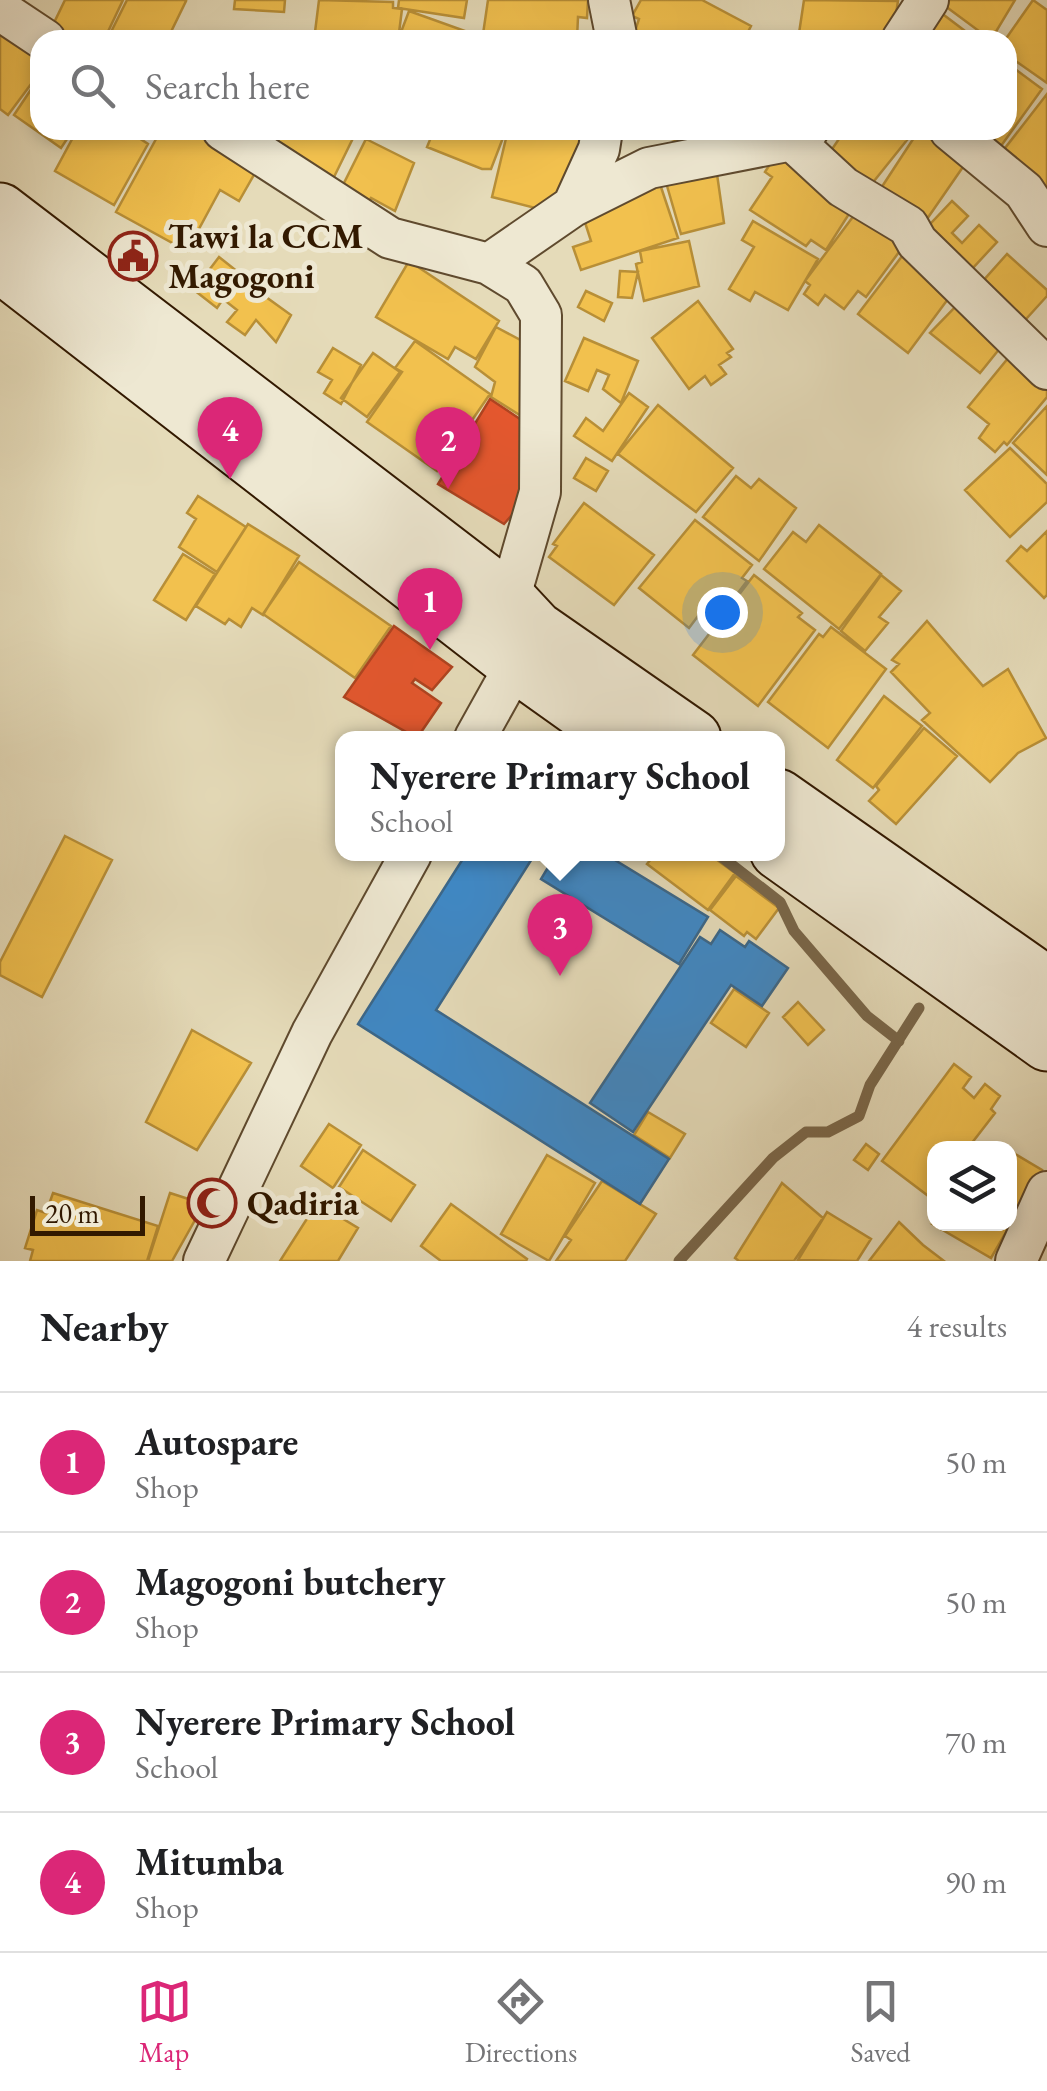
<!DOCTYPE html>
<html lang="en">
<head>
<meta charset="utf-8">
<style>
	body { margin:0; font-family:"EB Garamond",serif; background:#f6f6f6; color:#202124 }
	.controls { position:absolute; right:30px; bottom:30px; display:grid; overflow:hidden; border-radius:20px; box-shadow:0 5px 15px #0003 }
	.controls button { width:90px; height:90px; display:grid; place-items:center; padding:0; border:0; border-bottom:2px solid #e0e0e0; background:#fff; color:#202124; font:50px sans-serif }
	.scale { position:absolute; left:30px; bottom:25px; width:115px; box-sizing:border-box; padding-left:10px; border:5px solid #321900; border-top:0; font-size:28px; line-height:35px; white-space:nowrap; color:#321900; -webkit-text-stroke:8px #eee8d2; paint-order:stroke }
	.you { position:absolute; left:722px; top:612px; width:35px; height:35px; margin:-25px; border:8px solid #fff; border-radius:50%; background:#1a73e8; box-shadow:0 0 0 15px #1a73e833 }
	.badge { display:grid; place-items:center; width:65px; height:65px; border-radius:50%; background:#db2777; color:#fff; font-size:32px; font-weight:700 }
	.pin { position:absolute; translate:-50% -82px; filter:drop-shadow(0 2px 5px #0008) }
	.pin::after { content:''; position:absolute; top:52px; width:35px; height:30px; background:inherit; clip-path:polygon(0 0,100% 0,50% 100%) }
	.popup { position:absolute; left:335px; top:731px; width:450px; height:130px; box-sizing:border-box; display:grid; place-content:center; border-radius:20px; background:#fff; filter:drop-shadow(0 2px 8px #0005); font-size:32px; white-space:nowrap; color:#757577 }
	.popup b { font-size:38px; color:#202124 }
	.popup::after { content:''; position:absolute; left:50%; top:100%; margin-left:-20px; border:20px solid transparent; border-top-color:#fff }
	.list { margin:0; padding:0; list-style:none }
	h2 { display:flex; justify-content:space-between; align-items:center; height:130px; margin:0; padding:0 40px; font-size:42px }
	h2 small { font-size:32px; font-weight:400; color:#757577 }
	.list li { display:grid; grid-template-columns:65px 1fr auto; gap:30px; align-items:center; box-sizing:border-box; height:140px; padding:0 40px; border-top:2px solid #e0e0e0 }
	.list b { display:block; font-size:38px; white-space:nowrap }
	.list p { margin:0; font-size:32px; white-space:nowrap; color:#757577 }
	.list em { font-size:32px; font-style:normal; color:#757577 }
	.icon { flex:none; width:55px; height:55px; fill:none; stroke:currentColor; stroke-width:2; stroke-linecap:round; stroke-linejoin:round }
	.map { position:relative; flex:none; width:1047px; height:1261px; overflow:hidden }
	.search { position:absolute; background:#fff; box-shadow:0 5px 15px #0003; left:30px; right:30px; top:30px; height:110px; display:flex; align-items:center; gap:25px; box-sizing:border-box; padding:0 35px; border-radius:30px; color:#757577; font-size:38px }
	.sheet { height:690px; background:#fff }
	nav { display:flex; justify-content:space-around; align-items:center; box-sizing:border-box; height:140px; border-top:2px solid #e0e0e0; background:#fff; font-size:28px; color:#757577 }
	nav a { display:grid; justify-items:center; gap:5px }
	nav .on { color:#db2777 }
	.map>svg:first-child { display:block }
</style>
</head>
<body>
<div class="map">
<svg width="1047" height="1261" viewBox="0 0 1047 1261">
	<rect width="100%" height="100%" fill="#e5dbb9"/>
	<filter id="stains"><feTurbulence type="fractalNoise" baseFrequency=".002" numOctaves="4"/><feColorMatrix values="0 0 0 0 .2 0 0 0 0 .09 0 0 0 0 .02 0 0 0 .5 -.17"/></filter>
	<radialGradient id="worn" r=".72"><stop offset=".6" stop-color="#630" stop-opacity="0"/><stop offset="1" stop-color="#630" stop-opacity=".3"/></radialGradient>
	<path fill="#f2c14e" stroke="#b88f37" stroke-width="2.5" d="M65 0H123L104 40H75L51 29Z
		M127 0H184L186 1 167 40H107Z
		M235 0H285L284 12 234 9Z
		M319 0 393 2V8L402 9 399 33 392 32 391 40H314Z
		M399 0H467L464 18 398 8Z
		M488 0H588L587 18 578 17 577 39 483 34Z
		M641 0H702L751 26 749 30 761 37 632 40 639 19 632 16Z
		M804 0 898 1 892 39 798 40Z
		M937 0H1015L991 40Z
		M1033 0 1047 10V83L1007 55 1005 40Z
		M932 6 977 40H907Z
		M409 11 465 31 462 40H398Z
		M0 32 40 61V72L8 115 0 109Z
		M1007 63 1042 89 993 157 957 130H1007Z
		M40 76V130H73L61 148 14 115Z
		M1047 94V192L995 161Z
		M77 130H127L148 144 114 205 55 171Z
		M161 130H201L259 166 239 201 220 190 187 251 116 212Z
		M251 130H357L333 179Z
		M434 130H506L491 169H482L427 147Z
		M508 130H591L551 212 492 197Z
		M642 130H705L709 131 706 142 695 146Z
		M845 130H894L907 140 862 196 822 164Z
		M919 130H943L974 151 918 232 872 202Z
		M366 139 414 163 395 211 371 198 363 212 336 199Z
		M777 153 856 203 826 250 811 240 806 246 750 210 772 177 765 172Z
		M716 167 724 223 681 234 665 179Z
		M659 181 678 238 581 270 573 247 591 241 580 207Z
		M952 201 968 216 952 233 962 243 979 225 997 242 960 282 916 239Z
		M864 202 910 237 866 297 858 291 844 309 825 295 818 305 804 294 810 285 805 281Z
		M753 221 818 259 788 310 755 292 750 301 729 289 754 247 742 240Z
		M689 241 699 286 644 301 636 264 642 262 640 251Z
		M909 247 947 276 937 290 948 299 908 353 858 314Z
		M1007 254 1047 290V296L1017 329 974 291Z
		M219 257 243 276 241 279 291 315 276 342 256 320 245 335 227 322 237 310 223 299 217 308 194 290Z
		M409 261 499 321 476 359 455 347 448 359 376 317Z
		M620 271 638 272 632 298 618 297Z
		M586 291 612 303 604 321 578 307Z
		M963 299 1009 337 980 373 930 333Z
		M698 301 733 349 727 353 731 357 719 365 726 374 711 385 705 376 689 389 652 338Z
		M496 327 526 343V419L491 397 495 382 475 367Z
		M584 338 638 361 621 403 603 389 609 375 597 370 588 391 565 381Z
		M415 341 490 394 437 471 367 422 402 372 395 368Z
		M1018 346 1047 371V397L1007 445 1004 442 995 452 979 438 989 424 968 407Z
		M333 348 361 365 341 404 324 393 332 380 318 372Z
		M373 353 400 372 367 417 341 398Z
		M629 393 648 407 612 461 574 436 586 418 603 431Z
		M658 405 733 468 696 512 618 454Z
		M1047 406V475L1013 443Z
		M1010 448 1047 484V502L1010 537 965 490Z
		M586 458 608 471 596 491 574 478Z
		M736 476 751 488 759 479 796 508 759 561 703 517Z
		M198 496 246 527 217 572 179 547 196 519 187 513Z
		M584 503 654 555 614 605 549 557 557 546 553 544Z
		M695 520 752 565 742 578 747 581 718 619 704 608 689 628 639 588Z
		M248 524 299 556 263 615 252 608 241 627 229 619 225 624 196 606Z
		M819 525 881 574 839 629 764 569 793 532 806 542Z
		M1047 531V595L1044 598 1007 561 1021 546 1027 551Z
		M183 554 215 574 186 620 154 600Z
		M299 562 391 626 355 678 263 614Z
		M754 575 802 613 798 617 815 630 758 706 693 655Z
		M881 575 901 591 879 617 888 623 865 651 841 631Z
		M927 621 983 686 1008 669 1046 738 1018 753 990 782 922 720 930 713 891 672 899 664 892 660Z
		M831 627 886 669 828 748 768 702 819 634 823 637Z
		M884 696 922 726 873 788 837 760Z
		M924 728 957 756 896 824 869 801 879 790 876 786Z
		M65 836 112 860 42 997 0 975V962Z
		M655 854H709L735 873 708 910 647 864Z
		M736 876 779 908 756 939 747 932 744 936 710 910Z
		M734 989 769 1013 746 1047 711 1023Z
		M798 1002 824 1030 808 1045 783 1017Z
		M192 1030 251 1063 197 1150 146 1122Z
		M954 1064 971 1077 963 1088 974 1098 985 1084 1000 1096 991 1109 995 1113 968 1148H934L931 1198 882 1161Z
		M648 1112 685 1134 670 1158 634 1135Z
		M329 1124 361 1145 333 1188 301 1166Z
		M866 1144 879 1154 868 1170 854 1160Z
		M363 1150 415 1185 391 1221 339 1187Z
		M1010 1151 1042 1170 991 1258 934 1225 1010 1224Z
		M547 1155 595 1183 549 1261 501 1234Z
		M602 1181 656 1214 625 1261H556L571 1240 565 1236Z
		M782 1183 823 1218 794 1261H739L735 1258Z
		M53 1193 158 1226 147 1261H30L33 1250 25 1248 37 1210 46 1213Z
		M170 1193 204 1204 172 1261H148Z
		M271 1195 283 1202 274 1218 262 1212Z
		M317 1203 358 1228 338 1261H280Z
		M451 1204 527 1259 526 1261H441L421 1246Z
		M827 1212 871 1239 857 1261 798 1260Z
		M899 1222 923 1245 944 1261H869Z"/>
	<path fill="#e4572e" stroke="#af4420" stroke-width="2.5" d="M490 399 532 427 518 508 504 524 438 484Z
		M394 626 452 667 432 690 415 679 412 683 441 703 417 738 344 697Z"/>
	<path fill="#3f88c5" stroke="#3b678a" stroke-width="2.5" d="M466 854H535L436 1010 669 1159 640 1204 358 1024Z
		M556 854H605L708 917 679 964 541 879Z
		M720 930 745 947 749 941 788 968 762 1006 731 985 633 1132 590 1103 700 937 711 944Z"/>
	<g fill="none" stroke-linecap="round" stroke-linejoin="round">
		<path stroke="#796649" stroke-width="11" d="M718 854 780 902 794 931 867 1016 899 1041
			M679 1261 773 1158 806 1132H828L859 1116 870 1085 919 1008"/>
		<g stroke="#5f4a2e" stroke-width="44">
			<path id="minor" d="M609 0 617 40
				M0 10 45 40
				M902 40 928 0
				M223 130 390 238 489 264 523 285 541 315 540 492 509 600
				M950 130 1024 191 1047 226
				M792 140 843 187 908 226 917 242 1047 369
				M573 206 649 168 792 140 808 130
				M489 264 573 206 599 149 602 130
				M475 738 529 641
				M204 1261 312 1033 411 854
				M1016 1261 1047 1192"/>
		</g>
		<g stroke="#321900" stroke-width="59">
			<path id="secondary" d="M0 211 509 600 536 629 693 738
				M0 264 516 664 620 738
				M778 797 1047 985
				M778 851 1047 1043"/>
		</g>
		<use href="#minor" stroke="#eee8d2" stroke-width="40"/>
		<use href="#secondary" stroke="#eee8d2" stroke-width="55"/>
	</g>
	<defs>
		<g id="civic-ring" transform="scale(2.5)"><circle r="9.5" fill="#eee8d2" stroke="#8f2418" stroke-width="1.5"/><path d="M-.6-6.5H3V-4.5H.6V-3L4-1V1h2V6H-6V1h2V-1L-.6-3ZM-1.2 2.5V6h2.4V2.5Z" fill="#8f2418"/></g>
		<g id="mosque-ring" transform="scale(2.5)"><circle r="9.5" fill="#eee8d2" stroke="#8f2418" stroke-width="1.5"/><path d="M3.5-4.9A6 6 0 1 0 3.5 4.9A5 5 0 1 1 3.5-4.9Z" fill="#8f2418"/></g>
	</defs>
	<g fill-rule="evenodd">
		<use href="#civic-ring" x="133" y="256"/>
		<use href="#mosque-ring" x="212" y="1203"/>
	</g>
	<g text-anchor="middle" stroke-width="10" stroke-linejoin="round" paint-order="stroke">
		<g font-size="35" font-weight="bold" fill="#321900" stroke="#eee8d2" text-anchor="start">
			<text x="168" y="248">Tawi la CCM<tspan x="168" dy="40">Magogoni</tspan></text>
			<text x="247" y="1215">Qadiria</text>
		</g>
	</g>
	<rect width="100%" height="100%" filter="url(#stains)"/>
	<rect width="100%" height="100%" fill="url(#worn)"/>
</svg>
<div class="controls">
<button><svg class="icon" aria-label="layers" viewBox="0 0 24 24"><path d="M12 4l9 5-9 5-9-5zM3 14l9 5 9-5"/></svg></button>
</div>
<div class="scale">20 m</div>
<div class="you"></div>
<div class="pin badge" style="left:430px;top:650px">1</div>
<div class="pin badge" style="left:448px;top:489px">2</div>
<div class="pin badge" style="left:560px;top:976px">3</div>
<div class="popup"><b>Nyerere Primary School</b>School</div>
<div class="pin badge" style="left:230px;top:479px">4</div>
<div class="search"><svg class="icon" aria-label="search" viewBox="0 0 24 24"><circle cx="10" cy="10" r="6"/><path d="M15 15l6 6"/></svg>Search here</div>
</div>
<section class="sheet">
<h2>Nearby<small>4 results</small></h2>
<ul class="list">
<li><span class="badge">1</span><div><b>Autospare</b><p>Shop</p></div><em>50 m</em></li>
<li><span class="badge">2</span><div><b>Magogoni butchery</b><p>Shop</p></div><em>50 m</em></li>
<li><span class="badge">3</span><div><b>Nyerere Primary School</b><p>School</p></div><em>70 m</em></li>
<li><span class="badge">4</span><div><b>Mitumba</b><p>Shop</p></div><em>90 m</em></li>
</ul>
</section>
<nav>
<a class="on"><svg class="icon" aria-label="map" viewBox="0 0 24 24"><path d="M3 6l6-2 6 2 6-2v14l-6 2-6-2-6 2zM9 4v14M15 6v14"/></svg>Map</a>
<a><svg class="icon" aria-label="directions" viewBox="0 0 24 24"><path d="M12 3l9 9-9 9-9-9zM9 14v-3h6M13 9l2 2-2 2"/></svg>Directions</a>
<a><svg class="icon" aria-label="saved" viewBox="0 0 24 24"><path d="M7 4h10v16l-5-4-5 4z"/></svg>Saved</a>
</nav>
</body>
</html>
